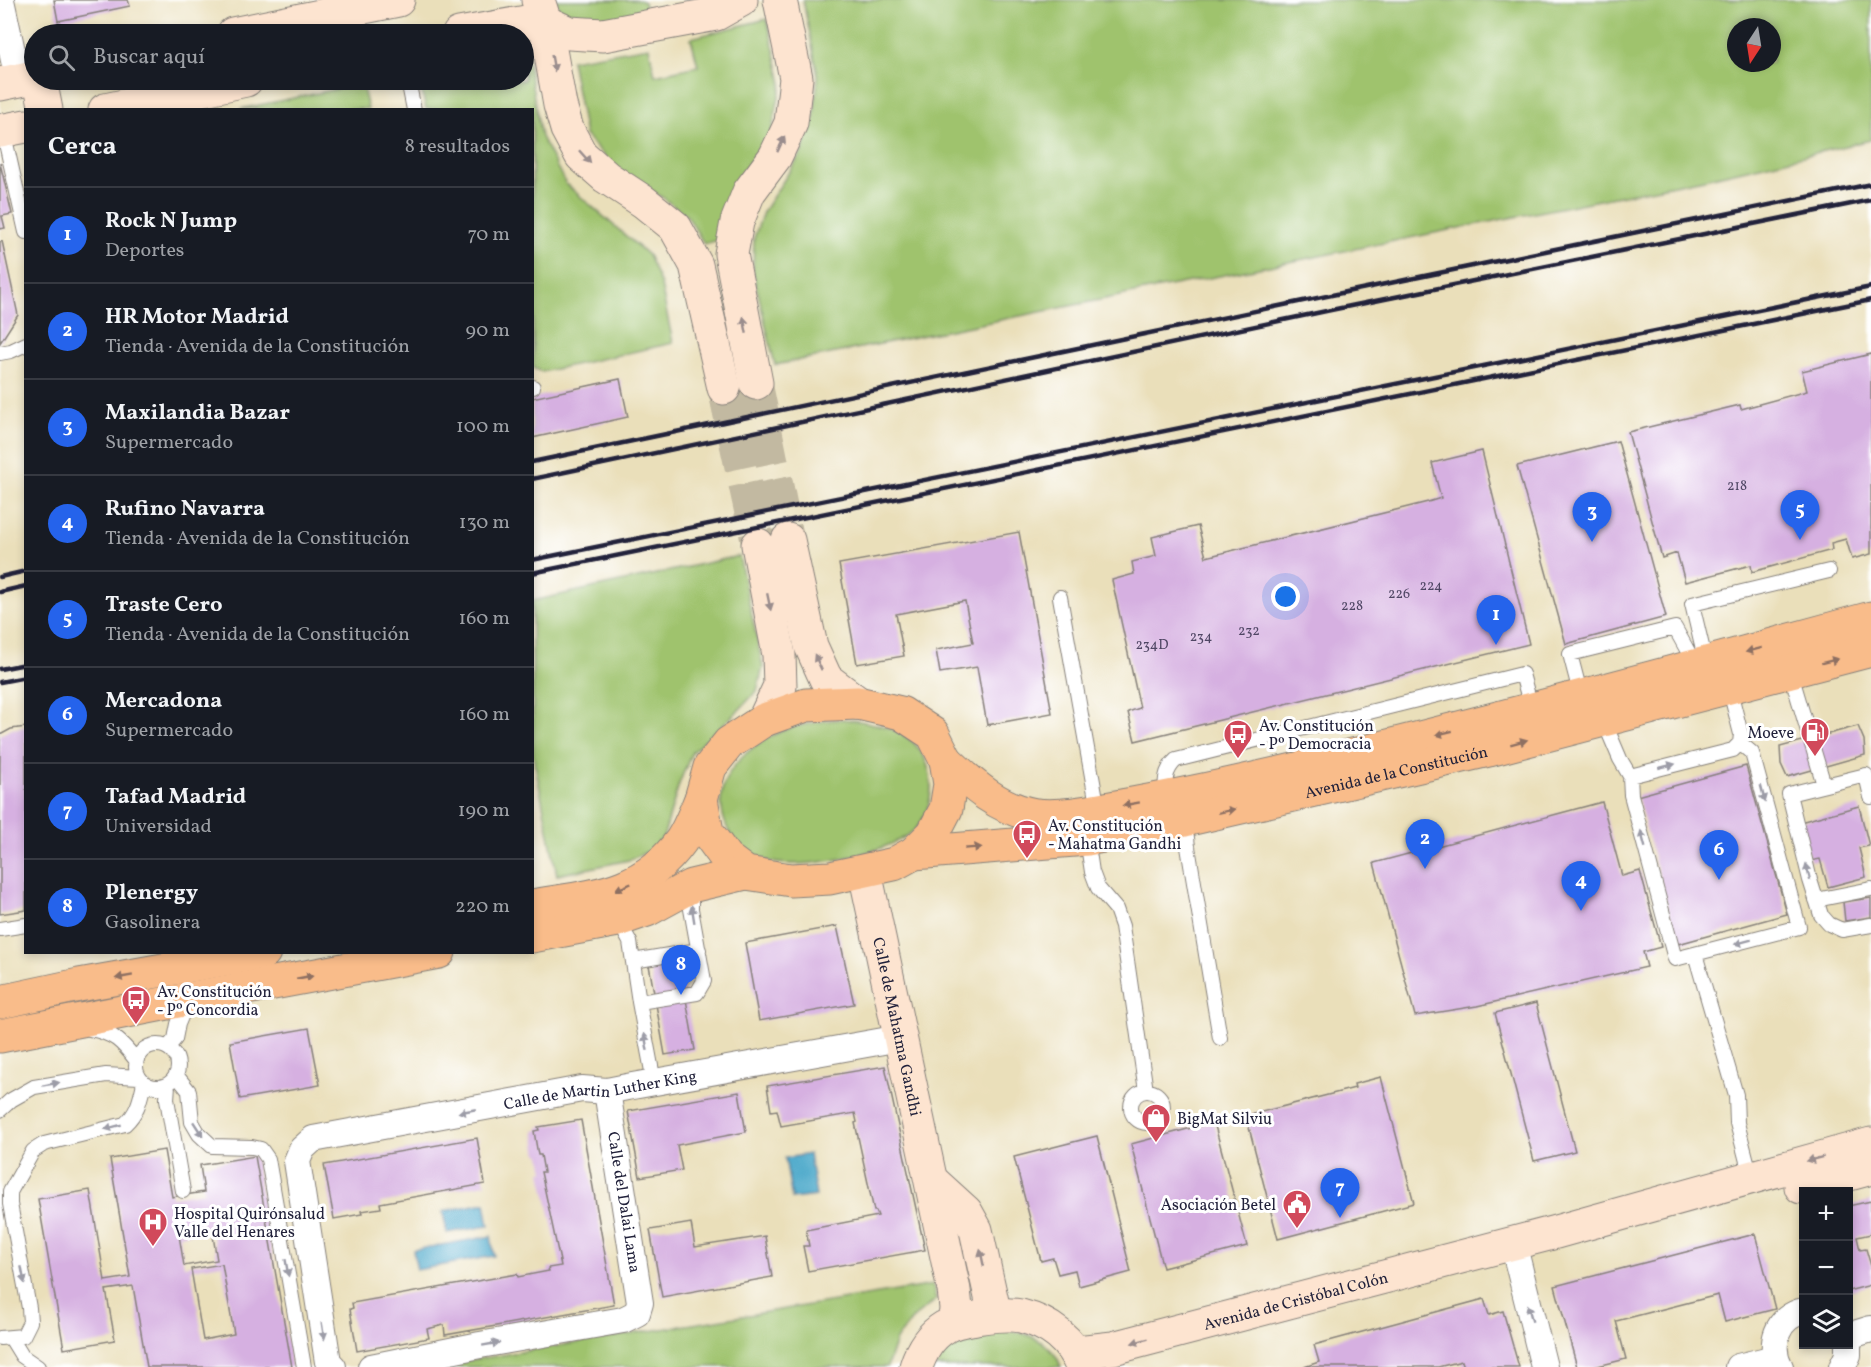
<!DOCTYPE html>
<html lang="es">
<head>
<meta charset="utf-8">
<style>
	body { margin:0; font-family:Vollkorn,serif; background:#20242c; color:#f1f3f6 }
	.controls { position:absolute; right:18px; bottom:18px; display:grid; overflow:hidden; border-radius:0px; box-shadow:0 3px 9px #0003 }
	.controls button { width:54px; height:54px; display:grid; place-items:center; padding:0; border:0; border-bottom:2px solid #363941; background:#171b24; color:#f1f3f6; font:30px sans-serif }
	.compass { position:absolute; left:1727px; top:18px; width:54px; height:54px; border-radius:50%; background:#171b24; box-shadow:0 3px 9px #0003; rotate:192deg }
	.you { position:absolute; left:1286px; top:597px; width:21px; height:21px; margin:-15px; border:4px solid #fff; border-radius:50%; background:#1a73e8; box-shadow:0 0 0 9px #1a73e833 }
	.badge { display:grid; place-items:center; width:39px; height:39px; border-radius:50%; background:#2563eb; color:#fff; font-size:20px; font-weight:700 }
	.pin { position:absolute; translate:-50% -50px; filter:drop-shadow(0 2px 3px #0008) }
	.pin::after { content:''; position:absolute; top:32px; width:21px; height:18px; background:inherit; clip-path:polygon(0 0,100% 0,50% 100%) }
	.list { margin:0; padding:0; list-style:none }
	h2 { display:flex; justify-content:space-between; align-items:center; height:78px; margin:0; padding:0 24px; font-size:26px }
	h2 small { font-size:20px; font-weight:400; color:#9ea1a6 }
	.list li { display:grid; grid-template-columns:39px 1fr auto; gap:18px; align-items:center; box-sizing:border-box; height:96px; padding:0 24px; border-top:2px solid #363941 }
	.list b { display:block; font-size:22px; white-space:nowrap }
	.list p { margin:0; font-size:20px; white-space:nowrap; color:#9ea1a6 }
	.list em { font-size:20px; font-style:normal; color:#9ea1a6 }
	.icon { flex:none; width:33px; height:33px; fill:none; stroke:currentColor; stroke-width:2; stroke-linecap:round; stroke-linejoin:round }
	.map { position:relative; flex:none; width:1871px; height:1367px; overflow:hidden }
	.search { position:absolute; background:#171b24; box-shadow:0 3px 9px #0003; left:24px; top:24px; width:510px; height:66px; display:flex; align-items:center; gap:15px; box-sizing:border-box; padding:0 21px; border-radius:33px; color:#9ea1a6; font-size:22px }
	.panel { position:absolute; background:#171b24; box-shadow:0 3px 9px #0003; left:24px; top:108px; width:510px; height:846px; border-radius:0px }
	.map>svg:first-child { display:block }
</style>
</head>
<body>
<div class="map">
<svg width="1871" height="1367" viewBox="0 0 1871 1367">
	<rect width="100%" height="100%" fill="#fff"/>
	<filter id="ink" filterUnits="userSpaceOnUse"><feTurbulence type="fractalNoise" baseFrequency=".0167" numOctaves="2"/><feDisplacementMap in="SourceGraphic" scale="12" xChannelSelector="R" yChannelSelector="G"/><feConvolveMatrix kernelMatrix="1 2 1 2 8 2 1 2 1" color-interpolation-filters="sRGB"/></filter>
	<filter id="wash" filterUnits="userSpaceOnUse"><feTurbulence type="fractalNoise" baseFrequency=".008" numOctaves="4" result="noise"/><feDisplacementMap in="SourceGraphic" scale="24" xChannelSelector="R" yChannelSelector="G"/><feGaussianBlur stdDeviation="1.35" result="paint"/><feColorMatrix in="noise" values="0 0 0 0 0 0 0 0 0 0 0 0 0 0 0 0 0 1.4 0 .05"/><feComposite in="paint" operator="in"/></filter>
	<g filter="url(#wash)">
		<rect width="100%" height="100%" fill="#eadfba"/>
		<path fill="#9fc36d" stroke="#607254" stroke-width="1.5" fill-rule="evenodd" d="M555 0H640L644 2 647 15 602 24 567 16 559 9Z
			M803 0H1871V140L1704 179 775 365 753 272 754 238 763 212 802 152 814 117 818 76ZM1736 27H1772V63H1736Z
			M767 19 782 83 771 134 750 161 727 207 719 240 704 244 688 217 662 197 618 171 585 135 571 60 649 47 655 75 698 66 691 38Z
			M526 52 541 137 566 184 648 255 661 285 673 343 542 372 533 368 532 110 426 109 419 80H524V53Z
			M362 84 368 109H240Z
			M739 556 763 667 757 691 739 710 692 752 679 784 663 838 649 851 629 860 557 875 533 755 532 601Z
			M842 719C887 723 930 734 931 788 931 802 924 823 912 832 886 854 799 871 768 861 742 852 726 837 722 810 715 774 750 745 780 732 799 724 821 721 842 719Z
			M933 1285 936 1300 914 1317 896 1340 887 1367H428Z
			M996 1331C1004 1331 1013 1331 1021 1333 1038 1337 1056 1350 1061 1367H935C944 1343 973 1335 996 1331Z"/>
		<path fill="#4aa7c9" stroke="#366482" stroke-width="1.5" d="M809 1154 816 1196 792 1199 785 1158Z
			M485 1203 489 1226 447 1233 443 1211Z
			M491 1236 494 1256 417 1270 413 1250Z"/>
		<g id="blocks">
			<path fill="#d6b0e1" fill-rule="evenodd" d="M54 0H128L130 6 58 21Z
				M0 163 12 214 2 216 5 228 0 229Z
				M2 241 18 315 0 343V242Z
				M1871 354V554L1852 559 1846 539 1831 543 1832 550 1752 572 1751 565 1685 582 1677 553 1662 558 1628 432 1740 405 1741 409 1807 391 1802 371Z
				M620 379 628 417 532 438V398Z
				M1618 441 1666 617 1566 644 1517 466Z
				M1482 451 1529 644 1135 741 1128 712 1140 708 1112 580 1134 574 1132 562 1156 556 1152 537 1198 526 1206 557 1428 502 1441 498 1432 463Z
				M1019 532 1052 713 987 725 977 667 940 673 936 650 973 643 965 601 896 614 904 656 857 664 839 564Z
				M1858 726 1864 740 1865 755 1787 777 1781 764 1780 747Z
				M26 727V910L0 914V735L11 729Z
				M1746 766 1787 914 1678 944 1637 796Z
				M1602 802 1622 876 1640 871 1661 947 1643 952 1647 967 1477 1006 1415 1016 1374 863Z
				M1859 806 1869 846 1859 848 1866 877 1828 887 1820 859 1810 861 1800 822Z
				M1871 898V917L1845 921 1843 902Z
				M837 926 854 1004 759 1021 745 943Z
				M679 960 695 1050 665 1055 649 965Z
				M1536 1003 1575 1151 1534 1161 1495 1013Z
				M309 1028 320 1085 240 1099 230 1042Z
				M885 1066 925 1250 808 1271 803 1246H809L806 1230 878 1216 876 1211H874L855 1123 857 1122 855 1113 781 1126 777 1110 771 1111 767 1086Z
				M1381 1077 1414 1203 1278 1239 1246 1116 1355 1088 1354 1084Z
				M739 1092 746 1132 677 1145 682 1170 640 1177 628 1111Z
				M581 1120 614 1305 445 1335 444 1325 427 1329 429 1338 357 1351 350 1309 353 1308 352 1303 517 1274 518 1277 549 1271 548 1268 561 1266 541 1172H544L541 1155H538L534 1131 539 1130 538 1127Z
				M1214 1122 1247 1246 1163 1268 1131 1144Z
				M1097 1136 1131 1272 1079 1286 1075 1270 1058 1274 1053 1258 1041 1261 1014 1157Z
				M477 1138 485 1184 380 1203 381 1208 361 1211 362 1214 334 1219 324 1165Z
				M164 1150 172 1197 204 1192 200 1165 255 1156 292 1367H147L133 1286 106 1290 115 1340 64 1349 38 1199 90 1190 105 1281 130 1277 110 1159ZM212 1230 217 1260 184 1266 179 1235ZM222 1264 234 1334 203 1340 191 1269Z
				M1871 1201V1234L1857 1237 1860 1250 1866 1249 1871 1266V1285L1848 1291V1206Z
				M691 1223 695 1247 765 1236 772 1277 662 1297 650 1230Z
				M1755 1234 1775 1309 1725 1322 1718 1295 1616 1321 1626 1359 1594 1367H1577L1555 1286Z
				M1484 1299 1489 1315 1503 1311 1519 1367H1464L1462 1361 1438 1367H1304L1319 1362 1314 1345Z"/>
		</g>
	</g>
	<g filter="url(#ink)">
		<use href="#blocks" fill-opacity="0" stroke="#86807a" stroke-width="1.5"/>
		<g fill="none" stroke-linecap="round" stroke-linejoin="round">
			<path stroke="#c2b9a1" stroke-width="33" stroke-dasharray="33 16" stroke-linecap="butt" d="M756 383 788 540
				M724 388 758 545"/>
			<g stroke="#86807a" stroke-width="16">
				<path id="lane" d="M408 80 414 110
					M3 130 26 232
					M0 353 11 351 26 344
					M532 387H533
					M1060 597 1098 810
					M1706 663 1692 604 1829 571
					M1790 671 1824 785
					M1581 696 1570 654 1675 628 1696 666
					M1603 719 1620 759 1630 776 1733 750 1740 743 1741 734 1729 687
					M1630 776 1631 795 1675 959 1799 927 1752 753 1740 743
					M1871 797 1866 775 1789 794 1810 880 1821 915 1829 924 1842 930 1871 925
					M1166 798C1165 782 1164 771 1176 760L1522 674 1532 710
					M1185 820 1188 847 1220 1038
					M1087 839 1092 872 1098 888 1116 909 1122 926 1146 1091
					M1816 900 1871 889
					M618 920 630 942 639 1002 697 993 704 981 691 909V888
					M0 929 26 925
					M1695 954 1736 1095 1737 1123 1751 1177
					M633 961 699 950
					M639 1002 654 1082
					M90 1029C114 1033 122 1042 136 1060
					M136 1066a21 21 0 1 1 42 0a21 21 0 1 1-42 0Z
					M168 1047 175 1039 178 1024 188 1000
					M177 1076 189 1091 192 1122 199 1134 212 1146 252 1147 261 1149 268 1159 304 1367
					M168 1085 167 1099 183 1191
					M1131 1107a16 16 0 1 1 32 0a16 16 0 1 1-32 0Z
					M0 1110 11 1100 34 1087 106 1075 139 1077
					M0 1338 23 1336 30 1322 29 1308 10 1204V1192L33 1151 44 1144 125 1124C138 1112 140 1100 144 1083
					M11 1338 22 1356 38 1367"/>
			</g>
			<g stroke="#86807a" stroke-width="28">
				<g id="street">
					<path d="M1 0 18 79"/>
					<path d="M1517 1259 1544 1367"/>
					<path d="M1848 1336 1871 1329"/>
					<path id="s1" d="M333 1367 328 1362 297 1161 302 1149 313 1139 582 1089 607 1091 627 1087 900 1038"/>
					<path d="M371 1367 480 1345 623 1320 637 1313 640 1303 607 1091"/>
					<path d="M1738 1367 1775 1358"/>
					<path d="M1780 1367C1768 1345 1777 1316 1804 1311"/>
					<path d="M1842 1367 1848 1355V1344"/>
				</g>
			</g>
			<g stroke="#86807a" stroke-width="35">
				<g id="secondary">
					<path d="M538 0 545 22 560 105 567 129 581 155 606 177 644 202 675 227 696 265 724 388"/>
					<path d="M545 22 569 33 603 35 716 14 741 0"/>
					<path d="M233 34 398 0"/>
					<path d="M459 34 543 19"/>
					<path d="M37 80 41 85 46 110"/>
					<path d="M0 84 34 77"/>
					<path d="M105 110 246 80"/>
					<path d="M0 131 26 126"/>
					<path d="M756 383 731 254 737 222 749 192 775 157 791 123 796 78 780 0"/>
					<path d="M788 540 811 646 826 679 858 703"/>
					<path d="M758 545 779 655 780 686 764 720"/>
					<path id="s2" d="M865 872 954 1290 956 1308 955 1322"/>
					<path d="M932 1181 966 1212 976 1230 995 1315"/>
					<path d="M1801 1187 1871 1168"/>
					<path id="s3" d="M1077 1352 1113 1348 1556 1232 1871 1144"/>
					<path d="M916 1367C921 1351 930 1336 945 1327 954 1321 965 1320 976 1318 990 1316 1007 1313 1021 1316 1049 1323 1072 1340 1082 1367"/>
				</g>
			</g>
			<g stroke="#86807a" stroke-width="35">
				<g id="primary">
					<path d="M858 703 901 713 933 734 946 760 950 784 946 809 933 834 914 853 894 864 830 878 791 880 746 873 726 858 707 832 701 799 710 767 729 743 764 720 806 705Z"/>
					<path d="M946 760C971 784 1000 810 1036 815 1065 818 1098 810 1127 805 1183 795 1238 783 1293 770 1487 722 1679 671 1871 618"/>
					<path id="s4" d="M914 853 1087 839 1185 820 1489 750 1871 650"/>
					<path d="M532 906C592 896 642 895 681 841 689 829 695 813 701 799"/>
					<path d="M532 936 618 920 647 910 691 886 746 873"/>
					<path d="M0 1002 79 985 264 952"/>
					<path d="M0 1036 188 999 439 952"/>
				</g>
			</g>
			<use href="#lane" stroke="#fff" stroke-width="14"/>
			<use href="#street" stroke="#fff" stroke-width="26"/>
			<use href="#secondary" stroke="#fde4d0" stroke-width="33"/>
			<use href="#primary" stroke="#f9bc8a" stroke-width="33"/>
			<path stroke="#22223b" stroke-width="4.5" d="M532 462 1327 296 1871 184
				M532 479 1331 310 1871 200
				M532 560 1871 287
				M532 573 1871 300
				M0 577 26 571
				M0 592 26 586
				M0 669 26 664
				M0 682 26 677"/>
		</g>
		<defs><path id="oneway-solid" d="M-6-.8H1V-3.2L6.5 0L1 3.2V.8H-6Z" transform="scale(1.5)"/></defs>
		<g fill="#9a8d8d">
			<use href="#oneway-solid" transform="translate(553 63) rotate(80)"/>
			<use href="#oneway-solid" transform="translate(781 144) rotate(-65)"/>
			<use href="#oneway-solid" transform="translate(585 157) rotate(48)"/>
			<use href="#oneway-solid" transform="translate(745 325) rotate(-101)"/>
			<use href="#oneway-solid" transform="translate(769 602) rotate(78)"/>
			<use href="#oneway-solid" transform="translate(818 662) rotate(-115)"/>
			<use href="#oneway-solid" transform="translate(1815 1159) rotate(165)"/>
			<use href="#oneway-solid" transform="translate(982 1258) rotate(-102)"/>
			<use href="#oneway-solid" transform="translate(1140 1341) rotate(165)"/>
		</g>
		<g fill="#8e6f62">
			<use href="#oneway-solid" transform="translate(1754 650) rotate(165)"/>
			<use href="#oneway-solid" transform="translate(1830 661) rotate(-14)"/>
			<use href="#oneway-solid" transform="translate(1444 733) rotate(166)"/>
			<use href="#oneway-solid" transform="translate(1519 742) rotate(-15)"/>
			<use href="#oneway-solid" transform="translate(1131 804) rotate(170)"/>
			<use href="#oneway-solid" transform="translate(1227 811) rotate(-12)"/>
			<use href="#oneway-solid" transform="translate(973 848) rotate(-4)"/>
			<use href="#oneway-solid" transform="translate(623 887) rotate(157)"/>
			<use href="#oneway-solid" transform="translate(124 977) rotate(170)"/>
			<use href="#oneway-solid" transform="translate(305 977) rotate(-11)"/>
		</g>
		<g fill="#9c9ca7">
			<use href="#oneway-solid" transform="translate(1667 766) rotate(-14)"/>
			<use href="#oneway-solid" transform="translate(1763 794) rotate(75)"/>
			<use href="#oneway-solid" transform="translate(1643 839) rotate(-105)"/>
			<use href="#oneway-solid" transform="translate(1808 872) rotate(-104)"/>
			<use href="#oneway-solid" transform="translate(693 914) rotate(-99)"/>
			<use href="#oneway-solid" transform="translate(1743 942) rotate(165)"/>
			<use href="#oneway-solid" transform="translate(646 1042) rotate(-100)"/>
			<use href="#oneway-solid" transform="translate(51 1084) rotate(-10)"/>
			<use href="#oneway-solid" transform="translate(467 1111) rotate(169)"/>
			<use href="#oneway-solid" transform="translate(113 1127) rotate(165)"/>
			<use href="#oneway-solid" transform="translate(198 1129) rotate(57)"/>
			<use href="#oneway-solid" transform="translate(287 1268) rotate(80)"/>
			<use href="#oneway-solid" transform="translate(23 1275) rotate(79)"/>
			<use href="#oneway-solid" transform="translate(1530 1313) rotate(-105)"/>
			<use href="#oneway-solid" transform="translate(323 1331) rotate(81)"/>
			<use href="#oneway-solid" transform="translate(491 1344) rotate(-10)"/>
		</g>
	</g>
	<defs>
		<g id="fuel-pin" transform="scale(1.5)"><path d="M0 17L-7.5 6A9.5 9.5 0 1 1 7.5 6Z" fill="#d1495b" stroke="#fff"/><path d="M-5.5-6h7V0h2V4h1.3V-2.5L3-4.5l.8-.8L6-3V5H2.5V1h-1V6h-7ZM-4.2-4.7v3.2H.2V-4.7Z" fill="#fff"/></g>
		<g id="bus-pin" transform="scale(1.5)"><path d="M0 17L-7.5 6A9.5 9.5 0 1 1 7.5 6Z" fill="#d1495b" stroke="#fff"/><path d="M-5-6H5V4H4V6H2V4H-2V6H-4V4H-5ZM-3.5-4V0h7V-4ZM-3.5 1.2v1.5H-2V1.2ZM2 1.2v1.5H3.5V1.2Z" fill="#fff"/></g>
		<g id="shop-pin" transform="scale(1.5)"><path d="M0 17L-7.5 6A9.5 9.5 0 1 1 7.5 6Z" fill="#d1495b" stroke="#fff"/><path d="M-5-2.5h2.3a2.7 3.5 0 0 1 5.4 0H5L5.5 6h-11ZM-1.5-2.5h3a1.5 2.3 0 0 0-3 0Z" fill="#fff"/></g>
		<g id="civic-pin" transform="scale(1.5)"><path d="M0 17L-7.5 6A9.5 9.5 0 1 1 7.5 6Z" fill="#d1495b" stroke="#fff"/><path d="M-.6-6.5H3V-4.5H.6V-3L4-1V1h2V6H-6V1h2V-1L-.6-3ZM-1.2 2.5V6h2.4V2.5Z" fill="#fff"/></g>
		<g id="hospital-pin" transform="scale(1.5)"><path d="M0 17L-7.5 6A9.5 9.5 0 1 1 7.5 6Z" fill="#d1495b" stroke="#fff"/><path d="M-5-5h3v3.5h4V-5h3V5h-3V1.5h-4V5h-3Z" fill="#fff"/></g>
	</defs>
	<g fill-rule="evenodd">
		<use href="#fuel-pin" x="1815" y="732"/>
		<use href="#bus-pin" x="1238" y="734"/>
		<use href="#bus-pin" x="1027" y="834"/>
		<use href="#bus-pin" x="136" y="1000"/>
		<use href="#shop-pin" x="1156" y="1118"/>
		<use href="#civic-pin" x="1297" y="1204"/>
		<use href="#hospital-pin" x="153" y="1222"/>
	</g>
	<g text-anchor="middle" stroke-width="6" stroke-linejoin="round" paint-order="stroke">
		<g font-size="14" fill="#4f4664">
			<text x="1737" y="490">218</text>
			<text x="1431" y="590">224</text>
			<text x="1399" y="598">226</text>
			<text x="1352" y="610">228</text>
			<text x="1249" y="635">232</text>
			<text x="1201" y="641">234</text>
			<text x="1152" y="649">234D</text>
		</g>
		<g font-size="16" fill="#22223b" stroke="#fff" text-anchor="start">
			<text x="1259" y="731">Av. Constitución<tspan x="1259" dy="18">- Pº Democracia</tspan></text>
			<text x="1794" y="738" text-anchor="end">Moeve</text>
			<text x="1048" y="831">Av. Constitución<tspan x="1048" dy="18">- Mahatma Gandhi</tspan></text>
			<text x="157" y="997">Av. Constitución<tspan x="157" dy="18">- Pº Concordia</tspan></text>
			<text x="1177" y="1124">BigMat Silviu</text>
			<text x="1276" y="1210" text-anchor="end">Asociación Betel</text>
			<text x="174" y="1219">Hospital Quirónsalud<tspan x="174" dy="18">Valle del Henares</tspan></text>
		</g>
		<g font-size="16" fill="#22223b" stroke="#fff">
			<text dy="6" stroke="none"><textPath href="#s4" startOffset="490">Avenida de la Constitución</textPath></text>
			<text dy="6" stroke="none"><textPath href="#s2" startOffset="158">Calle de Mahatma Gandhi</textPath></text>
			<text dy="6" stroke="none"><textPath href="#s1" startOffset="530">Calle de Martin Luther King</textPath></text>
			<text transform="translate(625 1202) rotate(81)" y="6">Calle del Dalai Lama</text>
			<text dy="6" stroke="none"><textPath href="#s3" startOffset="225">Avenida de Cristóbal Colón</textPath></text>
		</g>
	</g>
</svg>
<div class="controls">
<button>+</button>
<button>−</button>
<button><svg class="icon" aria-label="layers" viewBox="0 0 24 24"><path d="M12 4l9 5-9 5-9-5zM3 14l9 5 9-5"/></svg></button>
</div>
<svg class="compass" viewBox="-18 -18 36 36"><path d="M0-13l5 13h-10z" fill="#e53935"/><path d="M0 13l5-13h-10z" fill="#9ea1a6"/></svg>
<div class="you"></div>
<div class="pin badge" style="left:1496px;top:645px">1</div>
<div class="pin badge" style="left:1425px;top:869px">2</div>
<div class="pin badge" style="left:1592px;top:542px">3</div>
<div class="pin badge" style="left:1581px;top:911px">4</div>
<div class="pin badge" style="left:1800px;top:540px">5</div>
<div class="pin badge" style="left:1719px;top:880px">6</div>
<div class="pin badge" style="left:1340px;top:1218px">7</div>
<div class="pin badge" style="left:681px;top:995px">8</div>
<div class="search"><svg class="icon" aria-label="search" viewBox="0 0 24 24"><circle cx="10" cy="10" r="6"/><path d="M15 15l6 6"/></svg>Buscar aquí</div>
<section class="panel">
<h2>Cerca<small>8 resultados</small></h2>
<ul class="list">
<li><span class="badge">1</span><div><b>Rock N Jump</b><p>Deportes</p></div><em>70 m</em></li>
<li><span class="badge">2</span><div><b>HR Motor Madrid</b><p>Tienda · Avenida de la Constitución</p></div><em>90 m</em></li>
<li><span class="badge">3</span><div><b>Maxilandia Bazar</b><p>Supermercado</p></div><em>100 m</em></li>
<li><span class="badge">4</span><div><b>Rufino Navarra</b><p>Tienda · Avenida de la Constitución</p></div><em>130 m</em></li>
<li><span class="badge">5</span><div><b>Traste Cero</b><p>Tienda · Avenida de la Constitución</p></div><em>160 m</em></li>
<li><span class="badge">6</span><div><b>Mercadona</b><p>Supermercado</p></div><em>160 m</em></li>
<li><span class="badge">7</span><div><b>Tafad Madrid</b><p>Universidad</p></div><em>190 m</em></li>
<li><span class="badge">8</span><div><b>Plenergy</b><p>Gasolinera</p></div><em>220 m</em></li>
</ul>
</section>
</div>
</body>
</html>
